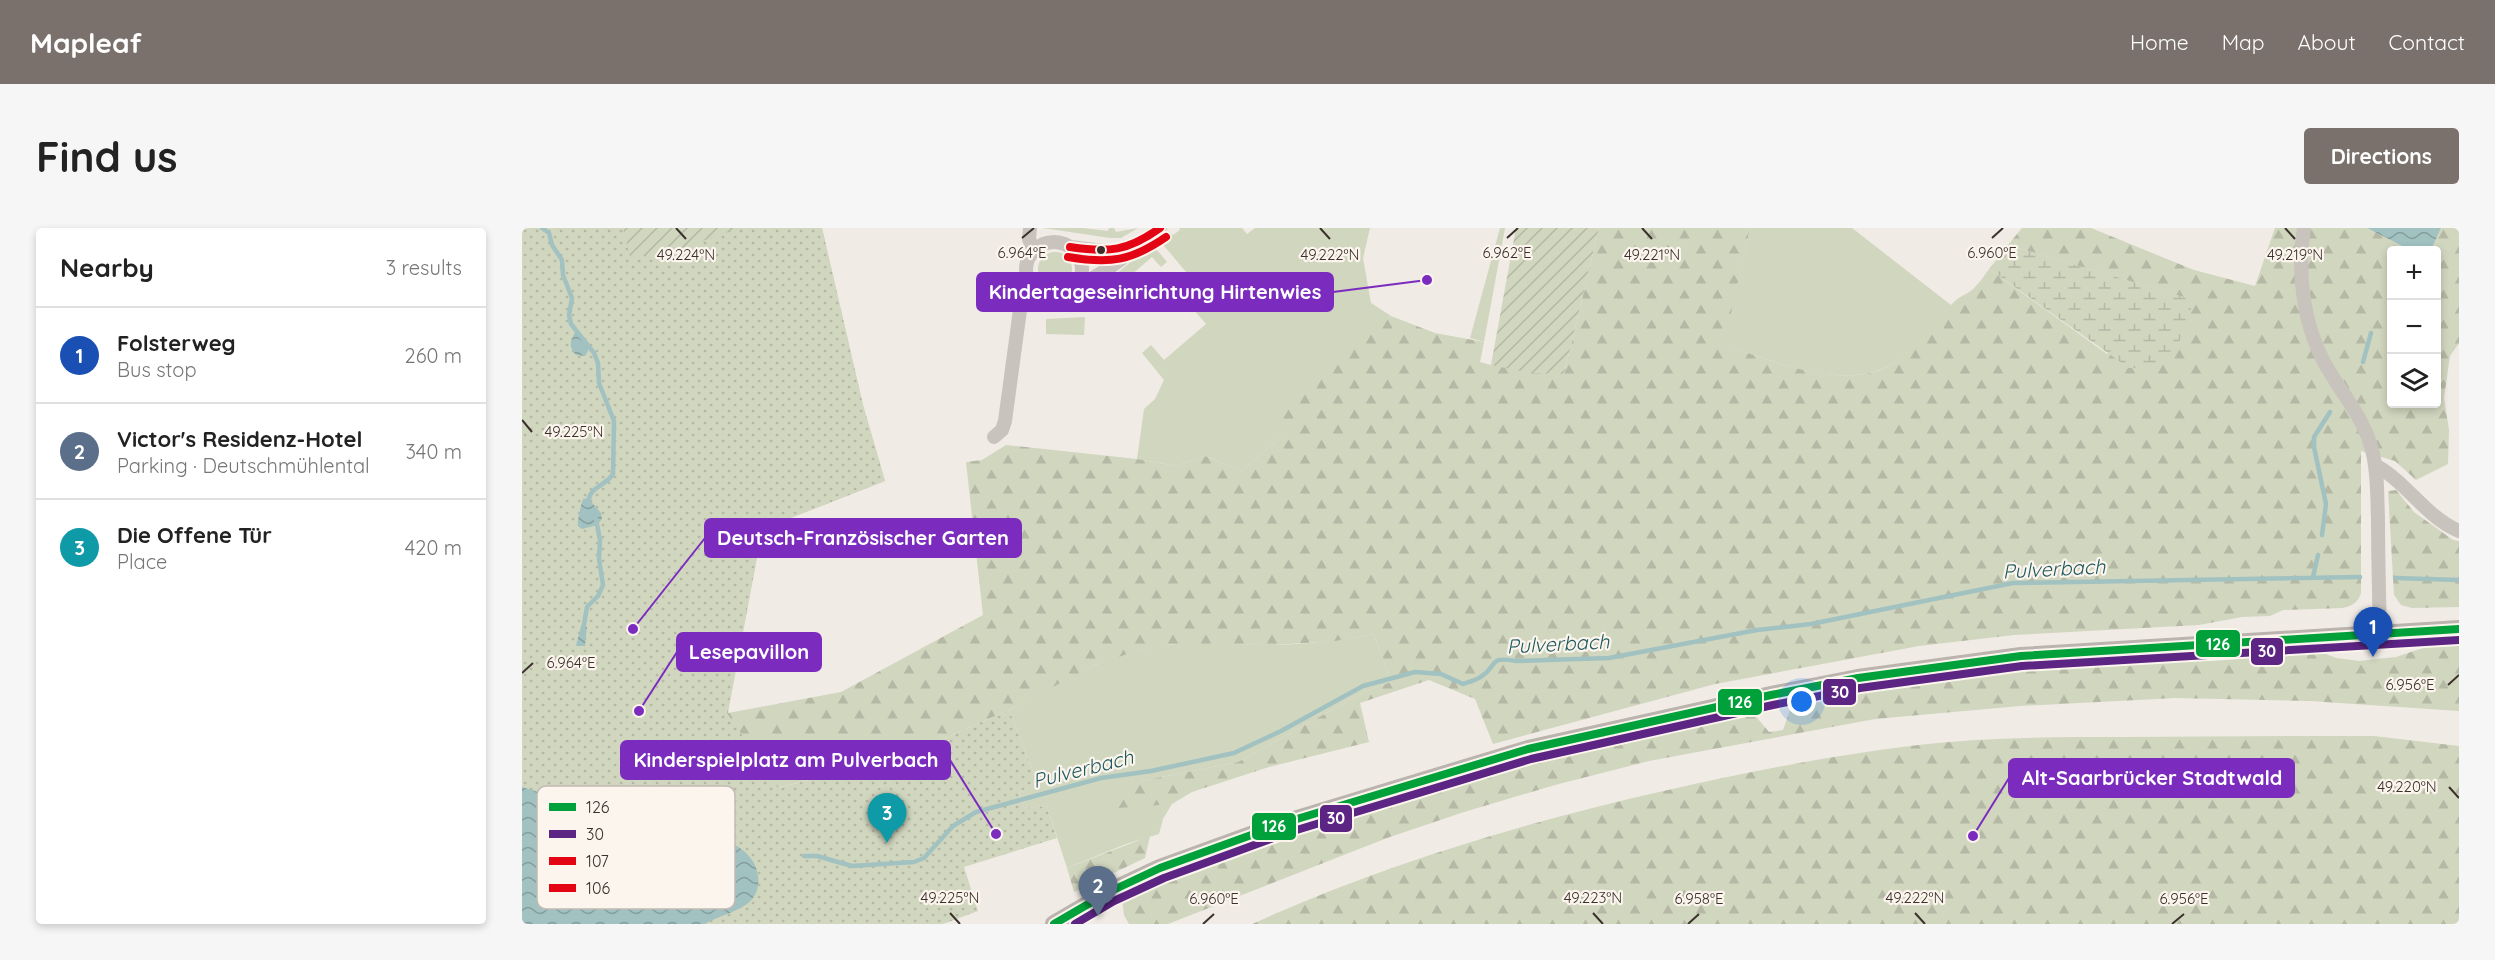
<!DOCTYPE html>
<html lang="en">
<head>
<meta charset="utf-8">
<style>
	body { margin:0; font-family:Quicksand,sans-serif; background:#f6f6f6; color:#222 }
	.controls { position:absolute; right:18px; top:18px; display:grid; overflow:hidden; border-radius:6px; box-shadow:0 3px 9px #0003 }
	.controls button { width:54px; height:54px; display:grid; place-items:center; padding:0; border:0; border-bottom:2px solid #e0e0e0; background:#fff; color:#222; font:30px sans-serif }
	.you { position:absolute; left:1280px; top:474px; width:21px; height:21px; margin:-15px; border:4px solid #fff; border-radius:50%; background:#1a73e8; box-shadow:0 0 0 9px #1a73e833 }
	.badge { display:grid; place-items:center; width:39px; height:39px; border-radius:50%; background:#7a716c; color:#fff; font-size:20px; font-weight:700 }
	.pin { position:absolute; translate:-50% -50px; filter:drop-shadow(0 2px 3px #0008) }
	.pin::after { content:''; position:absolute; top:32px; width:21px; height:18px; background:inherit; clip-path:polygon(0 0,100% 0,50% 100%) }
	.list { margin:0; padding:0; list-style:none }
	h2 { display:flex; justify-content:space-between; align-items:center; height:78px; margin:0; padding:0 24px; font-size:26px }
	h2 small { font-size:20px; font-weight:400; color:#767676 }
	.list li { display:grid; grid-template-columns:39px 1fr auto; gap:18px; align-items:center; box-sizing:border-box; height:96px; padding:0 24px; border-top:2px solid #e0e0e0 }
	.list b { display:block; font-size:22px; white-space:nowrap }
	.list p { margin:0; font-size:20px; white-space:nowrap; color:#767676 }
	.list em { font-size:20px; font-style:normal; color:#767676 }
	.icon { flex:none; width:33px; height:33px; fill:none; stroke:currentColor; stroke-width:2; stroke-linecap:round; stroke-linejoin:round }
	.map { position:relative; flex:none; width:1937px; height:696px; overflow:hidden; border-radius:6px }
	header { display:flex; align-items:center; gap:36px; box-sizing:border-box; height:84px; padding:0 30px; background:#7a716c; color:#fff }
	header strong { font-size:28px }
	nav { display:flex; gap:33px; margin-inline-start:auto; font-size:21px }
	.intro { display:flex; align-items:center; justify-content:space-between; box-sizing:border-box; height:144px; padding:0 36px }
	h1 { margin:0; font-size:42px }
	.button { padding:15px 27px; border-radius:6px; background:#7a716c; color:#fff; font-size:21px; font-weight:700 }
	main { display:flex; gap:36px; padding:0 36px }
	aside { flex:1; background:#fff; border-radius:6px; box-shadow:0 3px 9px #0003 }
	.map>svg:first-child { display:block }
</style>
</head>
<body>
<header>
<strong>Mapleaf</strong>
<nav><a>Home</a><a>Map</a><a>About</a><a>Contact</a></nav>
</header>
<div class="intro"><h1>Find us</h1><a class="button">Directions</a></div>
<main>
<aside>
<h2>Nearby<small>3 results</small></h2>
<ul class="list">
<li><span class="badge" style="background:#1a4fb4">1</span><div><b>Folsterweg</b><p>Bus stop</p></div><em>260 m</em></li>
<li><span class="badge" style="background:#5c6f8a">2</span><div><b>Victor's Residenz-Hotel</b><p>Parking · Deutschmühlental</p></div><em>340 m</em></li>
<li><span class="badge" style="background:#0f9aa8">3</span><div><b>Die Offene Tür</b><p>Place</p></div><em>420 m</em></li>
</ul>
</aside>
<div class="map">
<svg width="1937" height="696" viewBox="0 0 1937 696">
	<defs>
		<pattern id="forest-firs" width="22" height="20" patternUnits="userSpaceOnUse" patternTransform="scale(1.5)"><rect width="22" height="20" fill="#d1d6bf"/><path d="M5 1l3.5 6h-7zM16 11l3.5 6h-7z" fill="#b4b8a4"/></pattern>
		<pattern id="wetland-marsh" width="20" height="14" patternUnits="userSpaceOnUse" patternTransform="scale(1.5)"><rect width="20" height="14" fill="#d1d6bf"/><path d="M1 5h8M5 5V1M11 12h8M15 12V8" fill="none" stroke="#b4b8a4"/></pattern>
		<pattern id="park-dots" width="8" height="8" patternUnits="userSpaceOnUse" patternTransform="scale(1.5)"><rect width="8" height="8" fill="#d1d6bf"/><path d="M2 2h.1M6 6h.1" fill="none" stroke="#b4b8a4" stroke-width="1.8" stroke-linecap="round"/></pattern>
		<pattern id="garden-furrows" width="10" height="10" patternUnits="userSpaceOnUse" patternTransform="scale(1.5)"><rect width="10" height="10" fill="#d1d6bf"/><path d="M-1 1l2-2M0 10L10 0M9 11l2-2" fill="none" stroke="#b4b8a4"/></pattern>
		<pattern id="water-waves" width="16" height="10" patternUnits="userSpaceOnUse" patternTransform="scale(1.5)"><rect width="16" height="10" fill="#a1c2c1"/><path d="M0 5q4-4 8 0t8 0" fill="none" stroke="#849e9d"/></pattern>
	</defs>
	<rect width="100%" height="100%" fill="#f0ebe5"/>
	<path fill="#d1d6bf" d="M521 0H561L586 3 587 0H592L594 4 616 0 599 10H588Z
		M657 0H720L725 6 733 0H848L841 30 849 75 869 88 854 101 759 209 720 243 683 228 654 238 615 231 622 181 633 171 642 152 620 125 629 117 642 132 684 96 672 82 686 70 638 13 648 4 651 7 658 2Z
		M978 0H983L962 114 948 110Z
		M1228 0H1330L1429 77C1415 94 1400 115 1382 129 1329 169 1258 134 1201 117Z
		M630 16 645 34 639 39 630 29 587 66 595 76 589 81 574 63Z
		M516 41a17 17 0 1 1 34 0a17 17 0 1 1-34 0Z
		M563 89 562 107 524 106V91Z
		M852 406 869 454 844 463 716 534 619 553 632 576H650L641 591 637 606 604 616 545 640 525 578 502 580 497 565 515 553 487 482C530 459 572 433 620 421 660 411 706 417 747 417 783 417 818 412 852 406Z"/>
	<path fill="url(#forest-firs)" d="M300 0 341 177 363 253 243 300 237 319 206 485 319 464 461 387 444 234 460 232 484 217 615 231 654 238 683 228 720 243 759 209 752 180 869 88 913 105 962 114 958 134 969 137 1042 146 1077 0H1228L1202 117C1256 134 1335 171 1385 126 1403 110 1416 89 1434 72 1439 68 1445 66 1450 62 1456 57 1462 48 1467 41L1585 126 1671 72 1486 17 1500 0H1569L1672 42 1733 58 1753 0H1845L1888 22H1870V176H1914V22H1909L1919 0H1937V115L1928 128 1922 170 1927 202 1926 236 1894 252 1873 233 1839 223V365C1836 375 1830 378 1820 380L1761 382 1748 388 1720 389 1677 397 1492 407 1397 418 1193 456 971 516 953 471 907 452 838 475 847 514 747 539 670 564 650 576 596 580 594 570 619 553 716 534 844 463 869 454 852 406 813 413 752 417 651 416 620 421 573 437 487 482 384 527 255 560 180 549Z
		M1874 262 1892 284 1931 312 1937 313V379L1890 380 1879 377 1872 367 1866 263Z
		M1937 414V483L1788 473 1653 470 1498 478 1353 491 1127 533 1033 557 942 584 865 610 646 696H607L602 687 600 670C624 655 649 647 675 637 713 623 752 610 791 598 936 552 1081 512 1231 485L1247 504 1261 502 1269 479C1341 465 1413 452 1486 443 1589 431 1693 428 1796 423L1814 430 1837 433 1874 429 1916 415Z
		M1768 508H1852L1937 518V696H730C863 636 1003 594 1146 562 1226 544 1307 528 1388 518 1459 509 1531 509 1602 509 1657 509 1713 508 1768 508Z
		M628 608 623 630 552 664 545 640Z"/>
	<path fill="url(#wetland-marsh)" d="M1486 17 1672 72C1659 110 1656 142 1607 140L1467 41Z"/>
	<path fill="url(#park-dots)" d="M0 0H300L341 177 363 253 243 300 237 319 205 485 256 560 384 527 487 482 515 553 497 565 502 580 525 578 535 610 442 639 456 683 421 696H0Z"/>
	<path fill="url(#garden-furrows)" d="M101 0H218L154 22 108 29Z
		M994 0H1077L1042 146 1008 145 969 137Z"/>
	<path fill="url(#water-waves)" d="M1845 0H1919L1909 22H1888Z
		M54 103 66 117V123L63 128 54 127C46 118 48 113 54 103Z
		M66 270 79 285 80 291 75 297 60 301 56 298C55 292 59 277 61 271Z
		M59 398 65 399 63 418H54Z
		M0 559C24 566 46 574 71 579 108 588 233 598 236 648 237 656 236 663 231 670 221 683 198 687 183 696H0Z"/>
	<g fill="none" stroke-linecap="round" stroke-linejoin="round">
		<path stroke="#a1c2c1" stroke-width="4.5" d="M20 0 27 5 30 17 40 32 41 47 50 70 47 87 49 96 72 125 76 135 77 155 92 193 91 246C84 258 64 260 67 276
			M1841 134 1849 105
			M1800 307 1804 276 1792 219V209L1808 184
			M1791 349 1796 327
			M1873 350 1937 352
			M61 402 65 379 76 368 81 357 77 331 78 312 74 291
			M282 628H295L330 638 392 634 402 630 431 598 454 584 579 550 629 543 712 525 759 503 841 458 893 444 919 446 941 456C947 454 955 452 960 448 977 437 965 428 994 433L1087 430 1235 402 1289 396 1491 355 1838 349"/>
		<path stroke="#c9c3be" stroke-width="14" d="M508 0 507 11 512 23
			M1782 0C1775 44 1781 95 1802 134 1818 164 1842 189 1850 222 1856 244 1855 268 1856 290 1856 329 1857 367 1858 405
			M504 42a28 28 0 1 1 56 0a28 28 0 1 1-56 0Z
			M548 19 590 24 611 17
			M555 58C586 45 612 20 638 0
			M472 209 480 202 483 193 498 82 514 63
			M1855 238C1885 255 1904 289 1937 303"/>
		<path stroke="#bab3ae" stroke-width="18" d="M532 696 587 664 638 640 765 594 1006 521 1249 467 1336 450 1499 428 1937 401"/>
		<g stroke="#fbf5ee" stroke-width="12">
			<path id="bus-1" d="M532 696 587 664 638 640 765 594 1006 521 1249 467 1336 450 1499 428 1937 401"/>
		</g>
		<g stroke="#fbf5ee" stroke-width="12">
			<path id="bus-2" d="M553 696 592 673 642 650 768 604 1009 531 1251 477 1338 460 1500 438 1937 412"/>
		</g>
		<g stroke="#fbf5ee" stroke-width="12">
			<path id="bus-3" d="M548 19C587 25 606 23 638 0"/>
		</g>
		<g stroke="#fbf5ee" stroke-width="12">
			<path id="bus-4" d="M546 29C588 36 609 33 644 9"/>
		</g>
		<use href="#bus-1" stroke="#00a13a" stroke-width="8"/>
		<use href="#bus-2" stroke="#5c2483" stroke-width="8"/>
		<use href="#bus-3" stroke="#e30513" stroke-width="8"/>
		<use href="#bus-4" stroke="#e30513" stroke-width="8"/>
	</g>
	<path fill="none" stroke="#3b302b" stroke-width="2" d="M154 0 164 11M798 0 808 11M1120 0 1130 11M1763 0 1773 11M500 10 512 0M985 10 996 0M1470 10 1481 0M0 192 10 204M0 445 11 435M1926 457 1937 447M1927 559 1937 570M428 685 438 696M1071 685 1081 696M1393 685 1403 696M681 696 692 686M1166 696 1177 686M1650 696 1662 686"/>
	<circle fill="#3b302b" stroke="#fbf5ee" stroke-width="2" cx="579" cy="22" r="5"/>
	<g text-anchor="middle" stroke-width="4.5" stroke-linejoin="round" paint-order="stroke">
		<g font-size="20" font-style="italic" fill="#1f5a5e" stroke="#fbf5ee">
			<text transform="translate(1532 341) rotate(-3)" y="7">Pulverbach</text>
			<text transform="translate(1036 416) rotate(-3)" y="7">Pulverbach</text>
			<text transform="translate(561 541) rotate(-14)" y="7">Pulverbach</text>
		</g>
	</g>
	<rect x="15" y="558" width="198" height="123" rx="9" fill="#fbf5ee" stroke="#c1bab4" stroke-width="1.5"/>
	<rect x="27" y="575" width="27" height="8" fill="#00a13a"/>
	<rect x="27" y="602" width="27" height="8" fill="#5c2483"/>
	<rect x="27" y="629" width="27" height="8" fill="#e30513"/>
	<rect x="27" y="656" width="27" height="8" fill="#e30513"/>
	<g font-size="16" fill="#3b302b">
		<text x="64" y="585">126</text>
		<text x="64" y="612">30</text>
		<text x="64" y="639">107</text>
		<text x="64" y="666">106</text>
	</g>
	<g font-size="15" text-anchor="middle" fill="#3b302b" stroke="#fbf5ee" stroke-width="4.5" stroke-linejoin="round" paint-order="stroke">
		<text x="500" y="30">6.964°E</text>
		<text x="985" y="30">6.962°E</text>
		<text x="1470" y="30">6.960°E</text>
		<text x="164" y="32">49.224°N</text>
		<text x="808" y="32">49.222°N</text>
		<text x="1130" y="32">49.221°N</text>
		<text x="1773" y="32">49.219°N</text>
		<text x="52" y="209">49.225°N</text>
		<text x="49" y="440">6.964°E</text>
		<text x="1888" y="462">6.956°E</text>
		<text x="1885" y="564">49.220°N</text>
		<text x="428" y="675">49.225°N</text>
		<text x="1071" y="675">49.223°N</text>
		<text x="1393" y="675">49.222°N</text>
		<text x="692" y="676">6.960°E</text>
		<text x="1177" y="676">6.958°E</text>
		<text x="1662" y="676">6.956°E</text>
	</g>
	<path fill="none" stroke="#7b2cbf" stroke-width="2" d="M905 52L811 64M111 401L183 310M117 483L155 424M474 606L428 532M1451 608L1487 550"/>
	<g fill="#7b2cbf" stroke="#fbf5ee" stroke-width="2">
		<circle cx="905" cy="52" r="6"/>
		<circle cx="111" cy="401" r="6"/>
		<circle cx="117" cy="483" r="6"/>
		<circle cx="474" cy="606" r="6"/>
		<circle cx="1451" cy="608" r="6"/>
	</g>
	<g fill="#7b2cbf" stroke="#7b2cbf" stroke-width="2">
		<rect x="455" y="45" width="356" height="38" rx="6"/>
		<rect x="183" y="291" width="316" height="38" rx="6"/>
		<rect x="155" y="405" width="144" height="38" rx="6"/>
		<rect x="99" y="513" width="329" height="38" rx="6"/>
		<rect x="1487" y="531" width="285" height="38" rx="6"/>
	</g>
	<g font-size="20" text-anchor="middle" font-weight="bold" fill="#fff">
		<text x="633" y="71">Kindertageseinrichtung Hirtenwies</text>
		<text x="341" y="317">Deutsch-Französischer Garten</text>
		<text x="227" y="431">Lesepavillon</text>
		<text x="264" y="539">Kinderspielplatz am Pulverbach</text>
		<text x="1630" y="557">Alt-Saarbrücker Stadtwald</text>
	</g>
	<g stroke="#fbf5ee" stroke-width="2">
		<rect x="1673" y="401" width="46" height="29" rx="6" fill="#00a13a"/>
		<rect x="1728" y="409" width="34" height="29" rx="6" fill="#5c2483"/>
		<rect x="1300" y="450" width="35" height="28" rx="6" fill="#5c2483"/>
		<rect x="1195" y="460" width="46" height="28" rx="6" fill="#00a13a"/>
		<rect x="797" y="576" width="34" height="29" rx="6" fill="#5c2483"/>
		<rect x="729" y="584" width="46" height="29" rx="6" fill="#00a13a"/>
	</g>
	<g font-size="16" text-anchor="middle" font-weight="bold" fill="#fff">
		<text x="1696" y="422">126</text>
		<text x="1745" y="429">30</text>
		<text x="1318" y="470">30</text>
		<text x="1218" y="480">126</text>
		<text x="814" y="596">30</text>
		<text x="752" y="604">126</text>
	</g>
</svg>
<div class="controls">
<button>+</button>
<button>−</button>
<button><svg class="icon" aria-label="layers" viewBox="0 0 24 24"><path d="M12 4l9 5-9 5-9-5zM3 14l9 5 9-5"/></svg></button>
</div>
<div class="you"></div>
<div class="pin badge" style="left:1851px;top:429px;background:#1a4fb4">1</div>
<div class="pin badge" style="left:576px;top:688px;background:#5c6f8a">2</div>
<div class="pin badge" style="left:365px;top:615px;background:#0f9aa8">3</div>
</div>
</main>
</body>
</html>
